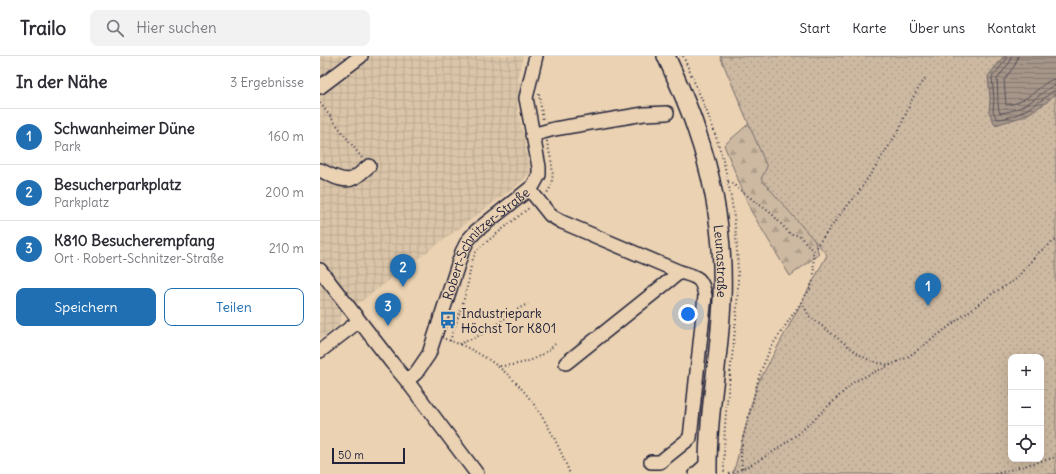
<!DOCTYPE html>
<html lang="de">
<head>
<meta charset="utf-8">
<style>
	body { margin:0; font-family:Delius,sans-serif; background:#f2f2f3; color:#2b2b33 }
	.controls { position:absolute; right:12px; bottom:12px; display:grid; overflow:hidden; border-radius:8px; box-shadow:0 4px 16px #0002 }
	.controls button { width:36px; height:36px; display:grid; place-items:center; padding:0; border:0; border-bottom:1px solid #e1e1e2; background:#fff; color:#2b2b33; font:20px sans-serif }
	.scale { position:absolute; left:12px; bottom:10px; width:73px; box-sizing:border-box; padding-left:4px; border:2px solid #22223b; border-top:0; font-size:11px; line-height:14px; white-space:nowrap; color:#22223b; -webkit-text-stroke:3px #ead2b2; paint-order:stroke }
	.you { position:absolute; left:368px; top:258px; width:14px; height:14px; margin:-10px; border:3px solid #fff; border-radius:50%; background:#1a73e8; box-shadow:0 0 0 6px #1a73e833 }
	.badge { display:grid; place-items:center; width:26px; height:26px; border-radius:50%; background:#1f6fb2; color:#fff; font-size:13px; font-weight:700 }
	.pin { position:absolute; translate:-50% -33px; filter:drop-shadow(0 1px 2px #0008) }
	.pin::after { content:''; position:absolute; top:21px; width:14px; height:12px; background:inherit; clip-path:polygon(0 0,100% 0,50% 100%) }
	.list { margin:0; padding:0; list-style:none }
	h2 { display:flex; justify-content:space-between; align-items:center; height:52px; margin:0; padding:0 16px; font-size:17px }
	h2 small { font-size:13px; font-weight:400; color:#7c7c81 }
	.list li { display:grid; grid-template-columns:26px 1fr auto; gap:12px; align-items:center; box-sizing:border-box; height:56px; padding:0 16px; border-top:1px solid #e1e1e2 }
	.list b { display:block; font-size:15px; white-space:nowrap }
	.list p { margin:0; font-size:13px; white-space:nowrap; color:#7c7c81 }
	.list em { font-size:13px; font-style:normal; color:#7c7c81 }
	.actions { display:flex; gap:8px; padding:12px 16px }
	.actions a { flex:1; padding:9px 0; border:1px solid #1f6fb2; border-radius:8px; text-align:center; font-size:14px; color:#1f6fb2 }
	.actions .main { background:#1f6fb2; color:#fff }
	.icon { flex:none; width:22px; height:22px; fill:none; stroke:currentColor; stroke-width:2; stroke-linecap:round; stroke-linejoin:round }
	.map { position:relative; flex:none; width:736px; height:418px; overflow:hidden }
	header { display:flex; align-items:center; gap:24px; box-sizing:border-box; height:56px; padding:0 20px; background:#fff; border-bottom:1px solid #e1e1e2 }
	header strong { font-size:19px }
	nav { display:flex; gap:22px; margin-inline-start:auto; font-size:14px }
	.search { width:280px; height:36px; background:#f2f2f3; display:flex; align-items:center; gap:10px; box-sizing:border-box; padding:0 14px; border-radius:8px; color:#7c7c81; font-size:15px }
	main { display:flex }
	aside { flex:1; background:#fff }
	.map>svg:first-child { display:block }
</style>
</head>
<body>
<header>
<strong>Trailo</strong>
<div class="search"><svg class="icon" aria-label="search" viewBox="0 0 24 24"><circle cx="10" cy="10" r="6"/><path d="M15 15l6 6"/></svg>Hier suchen</div>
<nav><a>Start</a><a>Karte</a><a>Über uns</a><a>Kontakt</a></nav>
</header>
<main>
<aside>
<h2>In der Nähe<small>3 Ergebnisse</small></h2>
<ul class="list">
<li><span class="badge">1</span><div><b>Schwanheimer Düne</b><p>Park</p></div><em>160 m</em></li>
<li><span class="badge">2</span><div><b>Besucherparkplatz</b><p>Parkplatz</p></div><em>200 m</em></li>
<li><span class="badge">3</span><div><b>K810 Besucherempfang</b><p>Ort · Robert-Schnitzer-Straße</p></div><em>210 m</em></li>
</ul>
<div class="actions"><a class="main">Speichern</a><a>Teilen</a></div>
</aside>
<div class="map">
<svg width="736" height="418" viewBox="0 0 736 418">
	<defs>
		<pattern id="industrial-grid" width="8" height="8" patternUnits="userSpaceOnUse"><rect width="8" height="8" fill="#dbc5a9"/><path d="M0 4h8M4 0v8" fill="none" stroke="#bca992"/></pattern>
		<pattern id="forest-firs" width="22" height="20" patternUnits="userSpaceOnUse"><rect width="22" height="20" fill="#cdb9a1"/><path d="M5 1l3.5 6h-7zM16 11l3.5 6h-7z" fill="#b09f8c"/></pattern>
		<pattern id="park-dots" width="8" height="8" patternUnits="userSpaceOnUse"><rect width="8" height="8" fill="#cdb9a1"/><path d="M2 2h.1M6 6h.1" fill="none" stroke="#b09f8c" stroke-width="1.8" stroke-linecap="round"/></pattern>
		<pattern id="water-rules" width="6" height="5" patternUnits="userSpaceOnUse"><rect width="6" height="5" fill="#a69689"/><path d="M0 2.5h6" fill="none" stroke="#877a71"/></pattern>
	</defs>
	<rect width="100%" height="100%" fill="#ead2b2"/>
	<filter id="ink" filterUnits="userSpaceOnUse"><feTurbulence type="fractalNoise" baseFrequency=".025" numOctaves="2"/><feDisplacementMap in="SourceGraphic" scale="8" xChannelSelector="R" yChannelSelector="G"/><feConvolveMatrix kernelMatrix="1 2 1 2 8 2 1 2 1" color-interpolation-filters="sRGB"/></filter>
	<g filter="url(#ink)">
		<path fill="url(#industrial-grid)" d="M0 0H203L198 22 203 32 197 50 211 116 200 127 20 261 19 270 0 283Z"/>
		<path fill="url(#forest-firs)" stroke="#786e6e" d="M439 59 486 160 499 198 470 220 431 155 404 89Z"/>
		<path fill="url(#park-dots)" stroke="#786e6e" fill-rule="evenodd" d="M400 0H736V418H413L437 329 507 199 441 123 447 111ZM691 301H721V403H691Z"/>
		<path fill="url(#water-rules)" stroke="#71686a" d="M684 0H736V37L727 46 705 60 675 69 669 56 670 43 668 20Z"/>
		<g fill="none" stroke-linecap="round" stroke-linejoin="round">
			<path stroke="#57505a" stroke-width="1" d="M686 0V4L672 21 674 43 673 55 677 63C693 63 710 52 723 43 728 40 730 35 736 35
				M691 0 690 6 677 23C678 29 677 53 680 57 694 56 708 48 720 39 726 35 729 30 736 29
				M698 0 695 9 684 24 686 49C697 49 708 41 717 34 724 29 727 24 736 23"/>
			<g stroke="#22223b" stroke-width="16">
				<g id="minor">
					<path d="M0 31 41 0"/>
					<path d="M212 79 234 73 324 58 347 57"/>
					<path d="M0 114C9 118 24 128 34 122 39 119 44 114 49 110"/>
					<path d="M210 134 230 159 242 166 360 216C377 221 382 221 385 240L370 382 340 406H331"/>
					<path d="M0 214 72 307 87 325 157 418"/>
					<path d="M0 295 39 265"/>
					<path d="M246 307 360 216"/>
					<path id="s1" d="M87 325 96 317 109 298 142 196 148 184 156 175 213 130 219 119V111L206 42 216 0"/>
					<path d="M376 418 388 407"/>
				</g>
			</g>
			<g stroke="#22223b" stroke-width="20">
				<g id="major">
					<path id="s2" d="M346 0C357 24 368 48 376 73 395 127 404 186 402 243 400 301 387 359 388 418"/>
				</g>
			</g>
			<path stroke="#22223b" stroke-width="2" stroke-dasharray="1 3" stroke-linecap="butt" d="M363 0C375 28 388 56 397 84 412 130 418 180 418 228 417 275 408 322 405 370 404 386 404 402 404 418
				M219 38 223 65
				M0 47 42 102
				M227 85C230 102 238 121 227 137
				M408 126 414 128 416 131 452 158 471 179H479L493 195
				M482 246 489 260 537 297 547 303 558 307 571 309
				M125 283C192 304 226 356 250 418
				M130 285C136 267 143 249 147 231 150 219 150 204 158 193L210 151
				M139 288C149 284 160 280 169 274 183 265 193 254 208 248
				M180 310C201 309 220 304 235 288
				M422 413 421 400 422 386 440 317 451 291 490 233 494 222 493 195 519 160 538 137 552 116 579 74 594 39 606 22
				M409 418 429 410 453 396 478 378 534 326 550 318 586 302 603 290 672 238 696 223 718 197 736 184
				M675 418 736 401"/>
			<use href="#minor" stroke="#ead2b2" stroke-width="13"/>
			<use href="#major" stroke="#ead2b2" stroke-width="17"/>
		</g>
	</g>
	<defs>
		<g id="bus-bare" transform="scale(1.38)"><path d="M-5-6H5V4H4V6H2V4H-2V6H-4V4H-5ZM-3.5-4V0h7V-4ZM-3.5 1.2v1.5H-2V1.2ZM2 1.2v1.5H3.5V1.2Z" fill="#1f6fb2" stroke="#ead2b2" stroke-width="2.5" paint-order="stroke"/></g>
	</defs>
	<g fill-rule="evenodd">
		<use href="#bus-bare" x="128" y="264"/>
	</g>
	<g text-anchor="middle" stroke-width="4" stroke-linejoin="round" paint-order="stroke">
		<g font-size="13" fill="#22223b" stroke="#ead2b2">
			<text dy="5" stroke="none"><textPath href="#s1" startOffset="163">Robert-Schnitzer-Straße</textPath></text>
			<text dy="5" stroke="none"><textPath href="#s2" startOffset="214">Leunastraße</textPath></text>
		</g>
		<g font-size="13" fill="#22223b" stroke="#ead2b2" text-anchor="start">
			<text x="141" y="262">Industriepark<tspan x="141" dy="15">Höchst Tor K801</tspan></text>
		</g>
	</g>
</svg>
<div class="controls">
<button>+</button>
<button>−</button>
<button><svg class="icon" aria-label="locate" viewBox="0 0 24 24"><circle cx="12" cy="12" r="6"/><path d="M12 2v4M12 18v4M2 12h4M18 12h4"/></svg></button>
</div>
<div class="scale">50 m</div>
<div class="you"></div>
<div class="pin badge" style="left:608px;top:250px">1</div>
<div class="pin badge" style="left:83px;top:231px">2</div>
<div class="pin badge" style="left:68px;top:270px">3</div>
</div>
</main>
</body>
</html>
